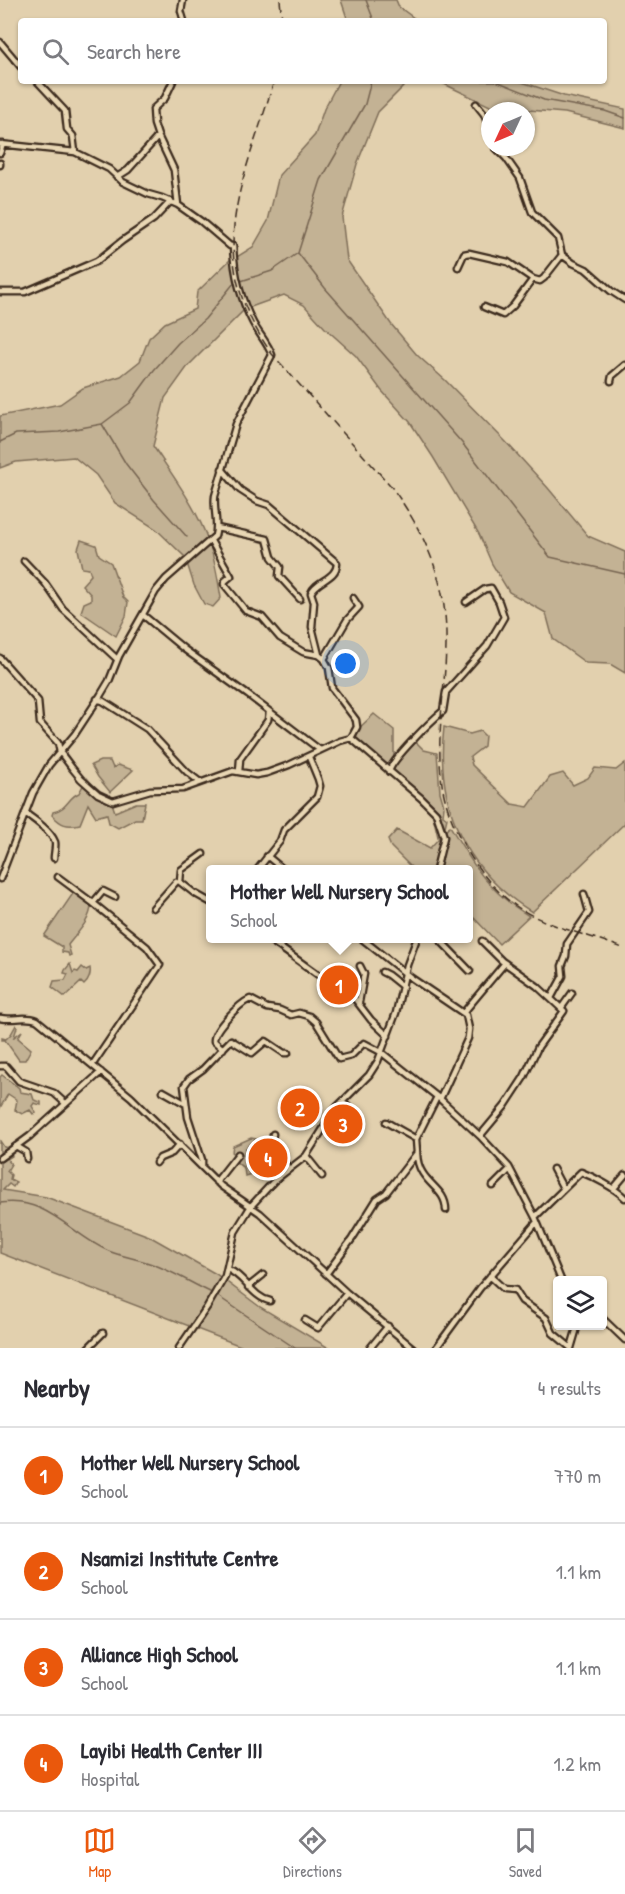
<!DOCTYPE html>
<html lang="en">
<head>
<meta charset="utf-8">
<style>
	body { margin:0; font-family:"Patrick Hand",sans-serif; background:#f2f2f3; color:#2b2b33 }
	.controls { position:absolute; right:18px; bottom:18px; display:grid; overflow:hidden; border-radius:6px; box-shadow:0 2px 4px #0004 }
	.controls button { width:54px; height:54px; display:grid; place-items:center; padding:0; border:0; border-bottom:2px solid #e1e1e2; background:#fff; color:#2b2b33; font:30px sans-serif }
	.compass { position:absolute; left:481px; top:102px; width:54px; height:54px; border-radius:50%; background:#fff; box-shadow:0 2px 4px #0004; rotate:226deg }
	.you { position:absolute; left:346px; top:664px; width:21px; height:21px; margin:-15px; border:4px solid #fff; border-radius:50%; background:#1a73e8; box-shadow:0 0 0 9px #1a73e833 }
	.badge { display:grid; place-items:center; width:39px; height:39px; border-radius:50%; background:#ea580c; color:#fff; font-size:20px; font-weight:700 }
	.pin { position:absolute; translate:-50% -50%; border:3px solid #fff; box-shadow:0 2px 6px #0006 }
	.popup { position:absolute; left:206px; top:865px; width:267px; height:78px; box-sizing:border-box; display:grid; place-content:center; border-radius:6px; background:#fff; filter:drop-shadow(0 2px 4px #0005); font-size:20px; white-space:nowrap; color:#7c7c81 }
	.popup b { font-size:22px; color:#2b2b33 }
	.popup::after { content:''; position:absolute; left:50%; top:100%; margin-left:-12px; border:12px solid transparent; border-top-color:#fff }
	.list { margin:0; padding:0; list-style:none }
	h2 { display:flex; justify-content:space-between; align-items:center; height:78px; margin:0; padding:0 24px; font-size:26px }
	h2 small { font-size:20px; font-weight:400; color:#7c7c81 }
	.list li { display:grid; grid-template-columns:39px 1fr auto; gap:18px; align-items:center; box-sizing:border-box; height:96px; padding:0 24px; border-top:2px solid #e1e1e2 }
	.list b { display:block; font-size:22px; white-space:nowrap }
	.list p { margin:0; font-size:20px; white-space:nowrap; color:#7c7c81 }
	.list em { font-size:20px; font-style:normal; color:#7c7c81 }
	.icon { flex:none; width:33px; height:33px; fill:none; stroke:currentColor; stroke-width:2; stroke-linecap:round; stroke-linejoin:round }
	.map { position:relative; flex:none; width:625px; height:1348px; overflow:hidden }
	.search { position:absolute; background:#fff; box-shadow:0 2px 4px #0004; left:18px; right:18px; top:18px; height:66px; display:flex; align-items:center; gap:15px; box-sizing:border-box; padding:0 21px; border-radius:6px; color:#7c7c81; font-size:22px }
	.sheet { height:462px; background:#fff }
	nav { display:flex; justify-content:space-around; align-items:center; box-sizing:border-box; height:84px; border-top:2px solid #e1e1e2; background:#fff; font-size:16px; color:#7c7c81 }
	nav a { display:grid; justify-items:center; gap:3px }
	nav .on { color:#ea580c }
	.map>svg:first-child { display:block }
</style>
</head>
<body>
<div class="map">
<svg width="625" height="1348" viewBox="0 0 625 1348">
	<rect width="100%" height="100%" fill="#e2d0ae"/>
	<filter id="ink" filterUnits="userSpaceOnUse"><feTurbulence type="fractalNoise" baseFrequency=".0167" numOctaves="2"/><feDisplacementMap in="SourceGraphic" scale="12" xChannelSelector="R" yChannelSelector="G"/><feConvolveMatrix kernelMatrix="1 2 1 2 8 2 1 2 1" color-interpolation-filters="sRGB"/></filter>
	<g filter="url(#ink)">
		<path fill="#c3b294" stroke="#7f6e59" stroke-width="1.5" d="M341 0H396L399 7 418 21H348Z
			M339 81H409L378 112 357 164 342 217 347 260 391 324 417 355 445 380 506 442 548 488 588 536 625 552V673L610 664 586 663 553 639 546 613 509 592 492 564 479 534 433 457 410 422 381 390 356 356 325 328 304 305 284 295 248 308 242 294 235 258 253 247 268 221 279 175 315 135 324 109Z
			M438 81H519L564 96 625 109V128L565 113 492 107Z
			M231 259 239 295 244 310 188 366 165 398 153 446C173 476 197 508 209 543 215 560 218 579 221 598L213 607 204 604 194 585 185 557 156 529 115 503 96 475 74 457 16 462 0 468V416L60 404 83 388 121 376 140 361 149 338 165 323 195 309 197 292Z
			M81 540 96 545 99 555 111 563 123 597 128 602 126 616 116 636 81 612 84 603 91 600V595L82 585 91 575 89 569 82 568 78 549Z
			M374 714 394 730V758L387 767 356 740 357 730Z
			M444 727 470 734 480 731 485 736 484 746 470 757 472 765 512 804 528 807 550 777 563 773 573 785 588 778 595 768 616 770 625 763V823L532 912C465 871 435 805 444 727Z
			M416 742 424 750 437 753 440 792 444 806 443 815 447 818 445 827 438 837 432 812 440 814 430 804 390 773 392 766Z
			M100 761H110L113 768 118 765 133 770 110 792 98 777 91 765Z
			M87 778 101 795 111 800 115 812 136 803H145L142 819H135L118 828 109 823 107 814 96 817 88 804 80 824C67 827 61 825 52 815L53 812C68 809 68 797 79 793Z
			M450 826C474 867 488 891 529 916L499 944 474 918 468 923V870L413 869 391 847 388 840 397 830 430 848Z
			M74 892 91 905C91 920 77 933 68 945L71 955 69 956 68 953 62 952V947L44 936Z
			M70 964 73 973 75 971 78 972 82 967 86 970 90 968C91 974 89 981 84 985L81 982 65 997 52 987 54 981 65 980 68 974 64 973 65 970Z
			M16 1025 17 1027 14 1037 22 1031 18 1038 31 1049 25 1060H19L5 1040H2V1038L6 1039 11 1034Z
			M2 1075 19 1088 20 1092 32 1094 34 1100 41 1102V1105L34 1103 32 1106 36 1113 33 1114 30 1110 22 1114 15 1110 17 1100 8 1094 0 1108V1077Z
			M251 1138 256 1139 246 1148 244 1156 247 1157 249 1153 255 1154 264 1168 262 1171 261 1177 251 1174 245 1176 244 1168C236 1163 230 1157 233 1146Z
			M0 1141 4 1147 10 1148 12 1156 7 1159 11 1164 7 1171 11 1175 10 1179 16 1182 13 1187 9 1184 3 1190 46 1197 149 1236 216 1274 260 1307 329 1348H246L0 1253Z"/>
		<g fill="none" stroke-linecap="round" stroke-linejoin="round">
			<path stroke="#756350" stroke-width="1.5" d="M366 0 374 21
				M496 81 544 100 605 111 625 118
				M298 253 325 288 462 443 550 557 625 574
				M241 281 272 271 298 253 321 180 365 104 371 81
				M102 424 126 464 154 500 187 537
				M0 442 16 434 59 432 102 424 130 403 154 370 178 343 205 319 234 283
				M0 1203C49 1196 71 1236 111 1252 124 1257 139 1259 152 1264 172 1271 191 1283 210 1292
				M216 1295 295 1348"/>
			<g stroke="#3b2a1e" stroke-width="9">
				<path id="minor" d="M183 0 181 11 184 21
					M0 42 21 67
					M37 81 65 111 67 129 73 136 75 152
					M476 104 484 114 490 130
					M158 136 174 170 178 205
					M0 144 75 152 109 169 123 182 148 194 162 198 178 205 202 222 230 246H233C234 272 241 300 253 323 259 334 268 344 272 355L236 424 215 496C213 510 219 523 215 536L166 579 156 591 119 656 109 681 100 696 75 734 49 765 33 793 0 879
					M495 147 506 158 520 178 532 212 558 238 562 255 573 263 586 269 611 291 625 300
					M0 153 3 144
					M0 163V165
					M117 177 128 170 155 140 158 136 154 124 153 109 165 98 173 81
					M458 267 464 254 469 253 508 262 533 279 540 281 544 278 562 255
					M0 292H25L97 261 122 241 154 219 171 201
					M484 307 503 315 513 306 533 279
					M611 381 612 376 625 365
					M222 469 240 490 257 501 269 505 337 563C337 579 316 580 311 593L314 602 312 627 319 655
					M217 528 267 539 272 557 280 567 279 576 300 599
					M211 541 231 576 225 581 224 584 246 611 262 617 280 638 303 652 319 655 324 659 329 668 332 688 356 720 357 727 351 738
					M24 561 45 583 63 609 117 659
					M143 615 184 649 248 695 320 750
					M0 658 38 701 40 723 58 743 60 752 72 768 81 779 98 794 113 801 150 790 183 789 233 771 256 775 267 773 289 765 340 741 351 738 421 798 436 813 444 837 436 870
					M324 659 347 620 359 607 353 598
					M97 699 103 701 147 729 187 772 200 782
					M239 772 240 759 268 720 269 712
					M389 772C391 760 432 720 443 711L446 692 487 646 504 617 499 602 491 588 485 589 466 602
					M25 813C35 820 51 831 55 842 56 847 54 853 54 858
					M203 854 181 870 180 882 194 893 210 902
					M267 856 284 870
					M257 870 280 841 284 830 317 797 320 786 318 779 309 757
					M58 877 93 903
					M153 908 176 882
					M267 938 317 974 351 994 371 1020 388 1036
					M361 938 410 977 466 1015 469 1029 468 1038 440 1099
					M438 938 470 971
					M280 946 286 938
					M382 972 388 975 403 987
					M551 998 563 976 562 966 566 956 567 944 589 912 584 894
					M359 1002 364 974 360 966
					M562 1007 572 993
					M464 1012 505 963
					M0 1018C13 1021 25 1015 37 1020L131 1097 221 1186 260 1213 347 1293 413 1348
					M223 1049 214 1041C213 1030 239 1004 250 999L267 1008 280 1010 291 1015 299 1013 309 1016 316 1022 339 1059 351 1056 364 1043 381 1052 440 1099 480 1136 509 1167 535 1217 561 1280
					M93 1064 160 965 147 947 93 903 103 891 115 897
					M0 1066H6L19 1081 54 1093 65 1103
					M163 1091 186 1104
					M342 1102 360 1116
					M386 1122 416 1139
					M273 1134 271 1143 289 1169
					M480 1136 505 1106 524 1077 538 1047 564 1011 537 986 502 961 482 941
					M16 1146 26 1152 27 1159
					M417 1154C418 1184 446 1186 446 1210
					M306 1156 322 1176
					M0 1158 30 1136 101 1072
					M156 1163 160 1158 172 1153 180 1144
					M202 1167V1160L188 1117 184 1086 189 1079 203 1069 231 1040 252 1053 266 1041 284 1053H288
					M553 1169 563 1188
					M216 1182 238 1154
					M493 1186 510 1169
					M614 1188 625 1175
					M535 1217 581 1172C594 1177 615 1188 625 1198
					M227 1269C244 1275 252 1297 270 1301
					M326 1274 352 1239 377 1199 386 1193 417 1153 416 1139 437 1097
					M490 1276 504 1289 515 1290 522 1301 546 1318 553 1333 571 1348
					M248 1287 263 1275
					M602 1318 625 1340
					M305 1320 318 1328 347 1293
					M88 1348 103 1333
					M179 1348 207 1307 225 1276 235 1232 251 1206 274 1181 306 1156 337 1107 369 1075 378 1061 396 1013 407 965 417 938
					M370 1348 388 1326
					M436 1348 480 1288 537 1222
					M571 1348 576 1331"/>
			</g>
			<use href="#minor" stroke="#e9d7b4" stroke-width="4.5"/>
			<path stroke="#3b2a1e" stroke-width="1.5" stroke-dasharray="9 4.5" stroke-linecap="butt" d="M280 0 282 21
				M274 81C243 185 201 254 272 354L390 485C414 517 434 554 442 594 454 654 435 715 441 775 443 802 454 829 468 852 480 872 496 892 516 906 548 928 589 934 625 949"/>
		</g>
	</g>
</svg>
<div class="controls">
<button><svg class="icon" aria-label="layers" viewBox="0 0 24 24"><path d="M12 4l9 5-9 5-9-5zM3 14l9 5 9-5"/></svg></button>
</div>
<svg class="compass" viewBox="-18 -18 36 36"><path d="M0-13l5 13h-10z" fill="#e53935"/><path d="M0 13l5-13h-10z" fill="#7c7c81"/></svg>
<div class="you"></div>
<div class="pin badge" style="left:339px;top:985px">1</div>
<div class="popup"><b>Mother Well Nursery School</b>School</div>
<div class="pin badge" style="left:300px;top:1108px">2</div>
<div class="pin badge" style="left:343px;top:1124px">3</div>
<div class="pin badge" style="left:268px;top:1158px">4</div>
<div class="search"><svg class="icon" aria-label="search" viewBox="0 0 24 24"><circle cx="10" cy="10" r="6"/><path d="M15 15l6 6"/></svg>Search here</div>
</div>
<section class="sheet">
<h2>Nearby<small>4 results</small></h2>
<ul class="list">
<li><span class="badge">1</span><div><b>Mother Well Nursery School</b><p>School</p></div><em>770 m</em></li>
<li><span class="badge">2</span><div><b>Nsamizi Institute Centre</b><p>School</p></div><em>1.1 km</em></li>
<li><span class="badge">3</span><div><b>Alliance High School</b><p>School</p></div><em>1.1 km</em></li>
<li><span class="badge">4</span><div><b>Layibi Health Center III</b><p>Hospital</p></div><em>1.2 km</em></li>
</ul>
</section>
<nav>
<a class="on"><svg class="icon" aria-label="map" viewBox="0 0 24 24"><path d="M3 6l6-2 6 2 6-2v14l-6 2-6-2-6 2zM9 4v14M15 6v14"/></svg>Map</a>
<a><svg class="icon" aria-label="directions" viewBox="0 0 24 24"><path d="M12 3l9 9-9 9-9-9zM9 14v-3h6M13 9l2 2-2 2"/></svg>Directions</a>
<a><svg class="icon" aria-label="saved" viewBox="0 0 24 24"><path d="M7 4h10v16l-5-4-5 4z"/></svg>Saved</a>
</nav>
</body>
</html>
